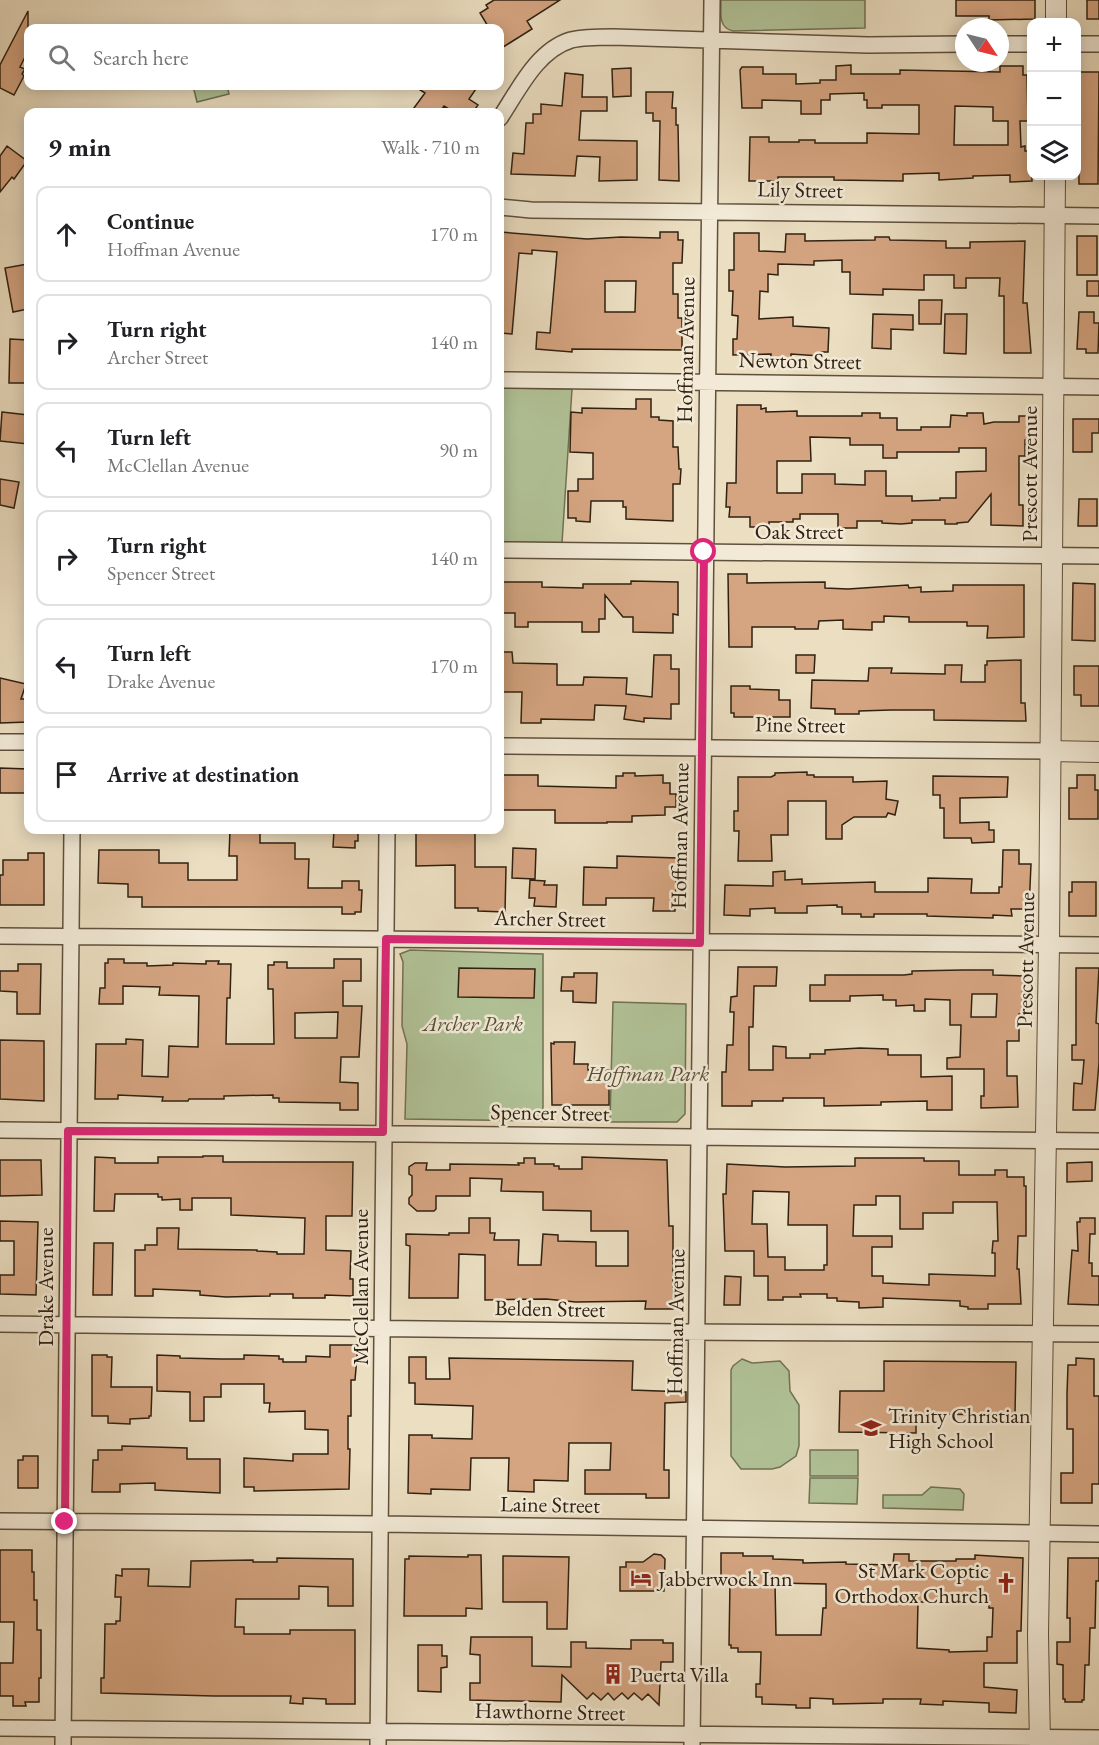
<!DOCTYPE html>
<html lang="en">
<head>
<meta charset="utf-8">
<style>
	body { margin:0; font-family:"EB Garamond",serif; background:#f6f6f6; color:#202124 }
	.controls { position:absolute; right:18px; top:18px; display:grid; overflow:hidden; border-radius:12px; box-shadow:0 3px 15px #0003 }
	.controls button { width:54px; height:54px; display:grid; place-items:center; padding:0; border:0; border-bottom:2px solid #e0e0e0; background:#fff; color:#202124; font:30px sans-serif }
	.compass { position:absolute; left:955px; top:18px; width:54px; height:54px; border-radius:50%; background:#fff; box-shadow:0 3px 15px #0003; rotate:125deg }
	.stop { position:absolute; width:18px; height:18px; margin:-14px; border:4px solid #db2777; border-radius:50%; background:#fff }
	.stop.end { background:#db2777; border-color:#fff; box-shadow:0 2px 6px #0008 }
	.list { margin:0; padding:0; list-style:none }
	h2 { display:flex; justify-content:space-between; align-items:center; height:78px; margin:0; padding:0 24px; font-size:26px }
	h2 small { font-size:20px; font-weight:400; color:#757577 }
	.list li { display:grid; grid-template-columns:39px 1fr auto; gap:18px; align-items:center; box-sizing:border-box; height:96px; margin:0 12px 12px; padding:0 12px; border:2px solid #e0e0e0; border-radius:12px }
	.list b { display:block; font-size:22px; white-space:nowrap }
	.list p { margin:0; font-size:20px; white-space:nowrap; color:#757577 }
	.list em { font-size:20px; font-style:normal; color:#757577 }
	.icon { flex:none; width:33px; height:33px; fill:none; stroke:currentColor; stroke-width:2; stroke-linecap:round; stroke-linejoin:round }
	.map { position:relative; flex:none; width:1099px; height:1745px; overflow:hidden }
	.search { position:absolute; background:#fff; box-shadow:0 3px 15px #0003; left:24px; top:24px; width:480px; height:66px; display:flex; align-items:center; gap:15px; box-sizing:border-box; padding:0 21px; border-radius:12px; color:#757577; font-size:22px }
	.panel { position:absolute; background:#fff; box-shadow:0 3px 15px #0003; left:24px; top:108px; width:480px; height:726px; border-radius:12px }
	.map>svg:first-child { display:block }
</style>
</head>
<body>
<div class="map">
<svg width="1099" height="1745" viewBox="0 0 1099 1745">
	<rect width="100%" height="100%" fill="#ebdec1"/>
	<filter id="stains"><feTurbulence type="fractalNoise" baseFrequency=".00333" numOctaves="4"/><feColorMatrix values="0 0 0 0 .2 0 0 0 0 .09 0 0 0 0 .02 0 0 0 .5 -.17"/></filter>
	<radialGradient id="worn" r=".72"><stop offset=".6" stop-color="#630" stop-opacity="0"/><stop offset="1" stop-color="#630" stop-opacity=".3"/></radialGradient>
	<path fill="#b1c297" stroke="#707254" stroke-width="1.5" d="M721 0H865V28L733 31C718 28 721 13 721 0Z
		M193 86H227L229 94 197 102Z
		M500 388 572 389 562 543 500 542Z
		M410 950 543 954V1121L405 1119 407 1044 402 1026 403 962 400 954Z
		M613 1002 686 1004 685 1114 677 1122H610Z
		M742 1359 752 1363 780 1361 789 1371 790 1391 799 1405V1446L796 1456 780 1467 772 1469H741L731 1456V1370L733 1366Z
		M810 1450H858V1476H810Z
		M810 1478H858L857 1504 809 1503Z
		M931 1487 960 1489 964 1494 963 1510 883 1508V1495H922Z"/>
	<path fill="#d5a581" stroke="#302110" stroke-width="1.5" fill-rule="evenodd" d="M494 0H560L527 21 532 29 500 49V28H489L480 13 488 8 486 5Z
		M956 0H1035V19L989 20V16H956Z
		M1087 0H1099V19H1087Z
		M28 11V51L20 67 25 69 22 74 24 76 14 95 0 88V65Z
		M851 65V74H900V70L1000 72V66H1023V75H1027L1028 121H1020L1021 147 1025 146V151H1031L1032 181 1010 182V175L973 176V178L939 180V173L903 174V181L834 180V177H778V181H749L750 137H769V142H799V140H815V143H867V133L919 134V105H882V108H867V100H864V93L830 94V100H821V114H801V101L762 100V108H742L740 70 742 67H763V74H796V84L820 83V80H836V66ZM955 106 993 107V121H1008V145H954Z
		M631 68V96L613 97 612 69Z
		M1078 72H1099L1098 184H1079Z
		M565 73 583 75 582 97H607V111H581L579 140 637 141V180L599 181 600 157 577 156 575 176 511 174 513 153 524 154 526 123H533V114H541V104L562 106Z
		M414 86H478L469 99 478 105 473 112H454L444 106 440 112H411L425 93Z
		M646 92H673L672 108H676V125H678L679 181 659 180 660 121H653V113H646Z
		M7 146 27 161 14 179 12 177 0 192V156Z
		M500 232 587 239 621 237 660 238V232H678V240H683L682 263H673V294H678V318H682V350L572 349V352L536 349 537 332 550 333 557 252 532 250V254L519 253 512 334 500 333ZM605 281H636L635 312H605Z
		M734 233H759V251L785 252 786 234H805V241L875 240V237H889L890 240 946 241V248H970V242L1025 241 1023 303H1027L1031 353H1004V296H999L1000 278H966V288H954V275H924V290L883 289V295L850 294V272H842V260L814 261V265L778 264V275L768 274V292L760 291 759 319 793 317V326L829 328 828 352H820V356L791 354V358L771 359V354L733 355V339H737L738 316 732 315 733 291H729V270H734Z
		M1077 236H1097V275H1077Z
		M28 264V309L13 312 5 268Z
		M1087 281H1099V296H1087Z
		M919 300H942L941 324H919Z
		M1079 312H1094V323H1099L1098 353H1086V349H1077Z
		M873 314 913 315V330L891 329V349L872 348Z
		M945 314H967L966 354 944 353Z
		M10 339 28 340V383H9Z
		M636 399H651V417H659V420L673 421V447H678L679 469H681L680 484H673V521L626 519V507H623V501H591L590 522 576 521V518H568V491H578V479H593V453L570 452 571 412 582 413V408L636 409Z
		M737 405H761V409L766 408V412L797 411V416H862V413H880V418H897V430H921V427H950L951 415 967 416V413H983L984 424 994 422H1019V416H1032V441L1025 440V456H1019V505H1023V526L991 525V494L968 522 957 523V524H945V520H912V523L901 524 882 523V521H857V528H838V514H800V519H793V522H769V527H750V517H729L730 507H726L727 483H736ZM810 437 850 438V445H883V458H897V452H959V448H986V471L956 472V498H940V500L912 501V496H886V471H865V485L835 484V474H802V493H777V461H811Z
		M2 412 28 415V444L0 441Z
		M1073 419H1099V433H1092V452H1073Z
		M0 479 19 482 14 508 0 505Z
		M1079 499H1097V526H1078Z
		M728 574H747V583L825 582V588L848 589 908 585 909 588 921 587V592L953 591V585H1024V637L987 638 988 626H967V622H909V617L884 616V622H872V630L843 629V620L819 621 818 629H795V627H752V647H729Z
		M631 581 678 582V615L673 614V633L633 632V617H623L605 595V619H599V632H582V622H528V627H515V613H500V582H542V587L583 588V584H631Z
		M1073 583 1095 584V641L1072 640Z
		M500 652H512L513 663 557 664V685H583L584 677 627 678 626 694 652 697 654 655H671V669H679V704H671V719L644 718V722L624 719 626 706 595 705 594 720 541 719V723H521L522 692H500Z
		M796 655H815L814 673H796Z
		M1021 660V703H1025L1026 721 934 720V710H891L859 711V714H835V709L811 708 812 680 868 681 869 668H892L891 673 945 674V665H962L961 682H985V665H987V661Z
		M1074 666H1099V706H1081V695H1074Z
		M0 678 26 684 21 699H28V722L0 723Z
		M731 686H750V689L779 690V700H790V717H734V713H731Z
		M0 768 28 769V793H0Z
		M807 772V775H814V777H853V782L887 781 886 799 898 801 895 815 888 813 886 817H854L842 825V839H826V801H788V835H771L772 861H738L739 831H734V811H738V777H771L775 775V773Z
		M623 773H635V776L663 775V783H670V794H676V807H665V815L632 816V822H607V823H555V810H500V775H538V786L616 788V776H623Z
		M1077 775H1095V790H1098V819H1069V788H1077Z
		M933 776 1008 777 1007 797 960 798V823L989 822V830H994V842L972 843 971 838H944V808H940V795H933Z
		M230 830H260V843H295V859H309L308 888H342V881H359V890H362L361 912H355V914H342V907H142V897H128V884L98 883 99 850H159V863H188V880H237V856H229Z
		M334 830H358V841H355V848L333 847Z
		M416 830H475V867H506L505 912 478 911V908H455V865L416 866Z
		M513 848 536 849 535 879 512 878Z
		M1003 850H1019V864H1031L1029 909H1011L1012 916 993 915V918L927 916V914H874V917H861V914H842V907H837V905L807 906V913H775V908L750 909V916L724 915 725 885 773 886V872L785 871V880L802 879V884L875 882V892H928V878L972 879 971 893H999V887H1002Z
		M28 853H44V905H0V875H3V860H28Z
		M617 856 677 858 675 911H653L654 898H606V905H583L584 867 617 868Z
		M530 880 545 881 544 885H557L556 907 534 906 535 898H529Z
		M1072 882H1096V916H1069V892H1072Z
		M108 959H124V963H147V966L173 965V963L206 964V961H219L218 964H231L230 998H227L226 1044H274L273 989H268V965H274V962H287V968H334V959H361V981H343V1006H362L359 1057H341L340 1082 358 1083V1110H340V1103L279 1102V1098H273V1095L224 1096V1099H189L188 1101H162L163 1097 118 1095V1099H95L96 1044H126V1039L143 1040 142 1076 168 1077 169 1046 198 1047 199 996 159 995 160 987 123 986V1004H99L100 988H105V963H108ZM338 1012 337 1038H295V1013Z
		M18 964H41L40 1014H17V992L0 991V971H18Z
		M738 967H777L776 986H754L753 1027H749V1070H773V1046L786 1047V1058H810V1054H825V1050L860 1048 888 1049V1055H921V1077L952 1076V1110H927V1101L881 1102V1105L824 1106V1098H783V1101H752V1106H722V1072H726L727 1045H733L734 1012H730L731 997 737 996Z
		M459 968 535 969 534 998 458 997Z
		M1076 968H1099L1096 1023 1099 1024V1063L1095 1110H1073L1074 1083 1082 1084 1084 1060H1072V1045H1076Z
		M963 970H993V975L1023 976 1022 1014H1019V1041H1007V1076H1017L1018 1107 981 1108V1096H984V1069H947V1058L960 1057 961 1025H950V1000L925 999V1011H914V1005L896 1006V1000H883V995L850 996V1001H810V985H825V975H904L912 974V971ZM972 994H997L996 1017H971Z
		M574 973H597L596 1003 573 1002V991H561L562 977H574Z
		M0 1040 44 1041V1101L0 1099Z
		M554 1042H575L574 1064H588V1070H609V1105H552L551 1043 554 1044Z
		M203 1156H223V1162H353L352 1216H326V1250L351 1251 350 1279H353V1296L325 1295V1298H293V1294H270V1296L226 1297 200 1295V1291L153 1289V1296H135V1250H145V1245H157V1228H179L178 1249 257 1250V1251L277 1252V1254H304L305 1218 231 1215V1198H192V1210H180V1199L162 1200V1197H158V1194H115L114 1211H94L95 1157 115 1158V1163H158V1157H203Z
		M582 1157 667 1160 669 1226H673V1309H645L646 1301 576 1302 546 1299 485 1300V1255L459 1254 458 1298H409L410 1246 406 1245V1234L449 1235V1233H469V1218H490V1233H495L494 1240H519L518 1265H541L543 1234 558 1235V1241L596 1242V1266H628V1231H591V1211L543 1210V1192L501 1191 502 1179 470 1178V1196H436V1209L434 1211H417L409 1204V1198L412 1195V1176L409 1174V1167L415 1163H427L426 1170H450V1164L519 1165 518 1163H524V1158H535V1164H554V1166H559V1169H582Z
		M855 1158H924V1161H959V1175H995V1170H1007V1177H1024V1186H1026V1236H1018L1017 1269H1019L1021 1304H988V1309H968V1307L960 1306V1301L883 1298V1307L859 1308V1302L837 1301V1298H827V1294H800L801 1297H783V1300H768V1276H754V1251H725L723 1194H726L727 1164 785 1167 855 1166ZM753 1191 789 1192 788 1225H827V1265H824V1270H785V1257H768L767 1224H752ZM876 1196H900V1229H923V1213H953V1202H997L998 1241H993L992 1253H995V1276L929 1274V1285L883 1283V1276H872V1247H892V1236H853L854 1205H876Z
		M0 1160H41L42 1195 0 1196Z
		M1092 1162V1181L1067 1182V1163Z
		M1080 1218H1095V1234H1090L1089 1263H1092V1276H1099V1305L1068 1304 1072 1250 1078 1251 1077 1222H1080Z
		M0 1221 38 1222 36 1295 0 1294V1275H14V1241H0Z
		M94 1243H113L112 1295H93Z
		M725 1276 741 1277 740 1305H724Z
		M330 1345H358L355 1380H351V1416H348V1449H350L349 1489 254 1491V1487H244V1458L293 1461V1454H328V1430L305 1429V1411L269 1412 270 1403H264V1384H221V1397H204V1421H190V1392L157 1391V1355L180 1356V1358L221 1359H244V1355L279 1356V1359H283V1362H306V1356L330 1357Z
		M92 1355H107V1357H112L111 1387H152L151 1416H149V1418L130 1419V1424L108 1423V1416H92Z
		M409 1357H426V1379H450L449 1358 633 1361 632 1390 686 1392V1402L665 1403 664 1470H669V1498H646V1494H585V1470H610L611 1443H569L568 1481 534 1480V1492L508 1491 509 1458H471L470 1490 431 1489V1494L408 1493 409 1435H432V1438L472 1439 473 1406 415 1404V1383H409Z
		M1076 1358 1094 1359V1396H1099V1484H1092V1503H1061V1473H1073V1429H1067V1394L1068 1365H1076Z
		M884 1361 1016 1362 1015 1415 916 1414V1433L839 1432 840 1391H884Z
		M122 1446 187 1448V1459H220V1493L155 1490V1483L120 1484V1492H92L93 1460H98V1450H122Z
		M23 1456H38V1488H18V1460H23Z
		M0 1550H32V1572H34V1600H37V1630H41V1678H39V1702H25L26 1706H13V1696H0V1663H13L14 1622H0Z
		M721 1553H743V1556H773V1559L803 1560V1563L846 1562V1564L893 1565 894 1554H909V1561H956V1559H975V1555L1023 1558 1021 1631H1017V1663H984V1687L1017 1690 1016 1713 989 1712V1703L943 1701V1705L920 1704 921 1699H883V1703L833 1704V1699L810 1698V1708H796V1705L762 1704V1697H756V1684H760L761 1652H738V1648H731V1645H729L730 1582H721ZM775 1583 826 1584V1608H823L821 1635H776ZM953 1595 989 1596V1608H993L992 1637H987V1651L949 1652V1650L917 1648 918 1602H953Z
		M654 1554 661 1555 665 1559 664 1591H620V1567H626V1562H643Z
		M468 1555H481L482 1609 466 1608V1616H404L405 1559H409V1556L468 1557Z
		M503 1556 569 1557 567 1629H547V1602H503Z
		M277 1558 353 1559V1606H328V1587L299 1586V1599H236L235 1627H244V1634H290V1630H355V1704H326V1699L303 1698V1704L290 1703 291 1696H214L101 1693V1678H104L105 1624H116V1621H120L121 1597H115L116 1575 122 1576V1569H149L148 1586 190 1587 191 1561 253 1560V1562H277Z
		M1068 1558H1099V1581H1096L1095 1628H1090L1089 1665H1085L1084 1700H1082V1702H1065V1699H1063V1665L1057 1664V1642H1070V1618H1067Z
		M471 1637H532V1666L571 1667V1642H586V1648L631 1649V1640H663V1643H673V1662H661L659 1705 648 1694 642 1700 634 1693 628 1699 622 1693 614 1700 608 1693 601 1700 593 1693 587 1699 562 1675 561 1702 470 1700V1683H480V1655L470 1654Z
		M418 1645H442V1656H447V1667L441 1668V1692L418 1691Z"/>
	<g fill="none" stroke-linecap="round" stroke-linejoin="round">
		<g stroke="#5f503c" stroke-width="18">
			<path id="minor" d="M1000 44H1032
				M1076 44H1099
				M500 118C518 91 537 50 571 40 584 37 599 37 613 37L868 45 964 44
				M500 207 531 210 1099 216
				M500 380 1099 387
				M500 550 1099 556
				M0 742H28
				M500 746 1050 751
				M0 936 1099 945
				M0 1130 1099 1141
				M0 1324 681 1332 1099 1334
				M0 1521 380 1524 1099 1534
				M0 1728 1099 1738
				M63 1745 72 830
				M378 1745 387 830
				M692 1745 712 0"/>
		</g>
		<g stroke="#5f503c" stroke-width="22">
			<path id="tertiary" d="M1056 22V0
				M1050 751 1099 752
				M1040 1745 1038 1635 1049 945 1055 176"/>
		</g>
		<use href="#minor" stroke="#f2ead7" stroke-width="15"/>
		<use href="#tertiary" stroke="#f2ead7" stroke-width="20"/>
	</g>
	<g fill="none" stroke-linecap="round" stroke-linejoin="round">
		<path stroke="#db2777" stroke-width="8" d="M65 1522 68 1131 383 1132 386 939 700 943 704 552"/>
	</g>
	<defs>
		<g id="school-bare" transform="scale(1.62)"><path d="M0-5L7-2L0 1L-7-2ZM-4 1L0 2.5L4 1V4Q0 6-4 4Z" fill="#8f2418" stroke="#f2ead7" stroke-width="2.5" paint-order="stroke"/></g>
		<g id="hotel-bare" transform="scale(1.62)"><path d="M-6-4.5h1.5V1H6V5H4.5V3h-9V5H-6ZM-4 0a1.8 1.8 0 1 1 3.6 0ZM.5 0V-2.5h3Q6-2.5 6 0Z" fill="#8f2418" stroke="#f2ead7" stroke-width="2.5" paint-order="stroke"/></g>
		<g id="church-bare" transform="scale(1.62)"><path d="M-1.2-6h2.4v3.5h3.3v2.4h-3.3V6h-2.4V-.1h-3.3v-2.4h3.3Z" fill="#8f2418" stroke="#f2ead7" stroke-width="2.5" paint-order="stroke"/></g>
		<g id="building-bare" transform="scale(1.62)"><path d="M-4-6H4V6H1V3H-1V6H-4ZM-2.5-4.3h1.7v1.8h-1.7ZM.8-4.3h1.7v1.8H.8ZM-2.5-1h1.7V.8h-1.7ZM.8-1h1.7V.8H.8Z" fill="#8f2418" stroke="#f2ead7" stroke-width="2.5" paint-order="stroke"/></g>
	</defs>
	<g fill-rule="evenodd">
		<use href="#school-bare" x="871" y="1428"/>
		<use href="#hotel-bare" x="641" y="1578"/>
		<use href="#church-bare" x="1006" y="1583"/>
		<use href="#building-bare" x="613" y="1674"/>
	</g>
	<g text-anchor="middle" stroke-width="5" stroke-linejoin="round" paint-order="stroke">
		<g font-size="22" fill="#302110" stroke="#f2ead7">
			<text transform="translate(800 189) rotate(1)" y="8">Lily Street</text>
			<text transform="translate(685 350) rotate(-89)" y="8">Hoffman Avenue</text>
			<text transform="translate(800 360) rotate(1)" y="8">Newton Street</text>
			<text transform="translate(1029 474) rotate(-90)" y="8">Prescott Avenue</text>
			<text x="799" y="539">Oak Street</text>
			<text transform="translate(800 724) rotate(1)" y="8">Pine Street</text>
			<text transform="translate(679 836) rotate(-89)" y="8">Hoffman Avenue</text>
			<text transform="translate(550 918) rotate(1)" y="8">Archer Street</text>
			<text transform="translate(1025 960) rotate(-89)" y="8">Prescott Avenue</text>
			<text transform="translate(550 1112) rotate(1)" y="8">Spencer Street</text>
			<text transform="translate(45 1287) rotate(-90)" y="8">Drake Avenue</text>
			<text transform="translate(360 1287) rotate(-90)" y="8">McClellan Avenue</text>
			<text transform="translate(550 1308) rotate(1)" y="8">Belden Street</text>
			<text transform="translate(675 1322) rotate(-89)" y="8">Hoffman Avenue</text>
			<text transform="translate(550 1504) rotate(1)" y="8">Laine Street</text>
			<text transform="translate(550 1711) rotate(1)" y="8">Hawthorne Street</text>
		</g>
		<g font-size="22" font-style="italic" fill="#575138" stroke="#f2ead7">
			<text x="473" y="1031">Archer Park</text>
			<text x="648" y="1081">Hoffman Park</text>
		</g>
		<g font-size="22" fill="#302110" stroke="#f2ead7" text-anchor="start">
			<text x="888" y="1423">Trinity Christian<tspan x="888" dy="25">High School</tspan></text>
			<text x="989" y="1578" text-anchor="end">St Mark Coptic<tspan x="989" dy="25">Orthodox Church</tspan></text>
			<text x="658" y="1586">Jabberwock Inn</text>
			<text x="630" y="1682">Puerta Villa</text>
		</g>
	</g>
	<rect width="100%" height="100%" filter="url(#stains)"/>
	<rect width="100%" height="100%" fill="url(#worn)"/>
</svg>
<div class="controls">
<button>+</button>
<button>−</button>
<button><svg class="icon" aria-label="layers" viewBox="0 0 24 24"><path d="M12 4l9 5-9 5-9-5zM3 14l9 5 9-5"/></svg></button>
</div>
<svg class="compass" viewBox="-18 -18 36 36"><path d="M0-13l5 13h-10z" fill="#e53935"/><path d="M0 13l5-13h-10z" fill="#757577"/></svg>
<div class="stop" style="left:704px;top:552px"></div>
<div class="stop end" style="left:65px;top:1522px"></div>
<div class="search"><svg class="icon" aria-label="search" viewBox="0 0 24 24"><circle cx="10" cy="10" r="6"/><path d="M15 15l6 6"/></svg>Search here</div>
<section class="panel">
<h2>9 min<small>Walk · 710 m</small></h2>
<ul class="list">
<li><svg class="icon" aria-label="ahead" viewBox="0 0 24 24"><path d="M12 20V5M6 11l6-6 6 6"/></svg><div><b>Continue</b><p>Hoffman Avenue</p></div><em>170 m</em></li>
<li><svg class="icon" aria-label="right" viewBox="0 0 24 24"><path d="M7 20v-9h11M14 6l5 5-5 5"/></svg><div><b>Turn right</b><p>Archer Street</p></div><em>140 m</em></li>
<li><svg class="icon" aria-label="left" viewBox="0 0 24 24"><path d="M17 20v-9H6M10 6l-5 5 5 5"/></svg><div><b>Turn left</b><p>McClellan Avenue</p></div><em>90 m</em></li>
<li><svg class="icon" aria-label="right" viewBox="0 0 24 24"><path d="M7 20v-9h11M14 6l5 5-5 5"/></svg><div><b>Turn right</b><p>Spencer Street</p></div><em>140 m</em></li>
<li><svg class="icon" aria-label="left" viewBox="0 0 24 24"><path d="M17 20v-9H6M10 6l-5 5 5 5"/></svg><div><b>Turn left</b><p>Drake Avenue</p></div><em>170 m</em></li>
<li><svg class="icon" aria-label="arrive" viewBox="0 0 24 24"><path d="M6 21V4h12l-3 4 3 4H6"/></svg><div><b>Arrive at destination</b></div></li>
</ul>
</section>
</div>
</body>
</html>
